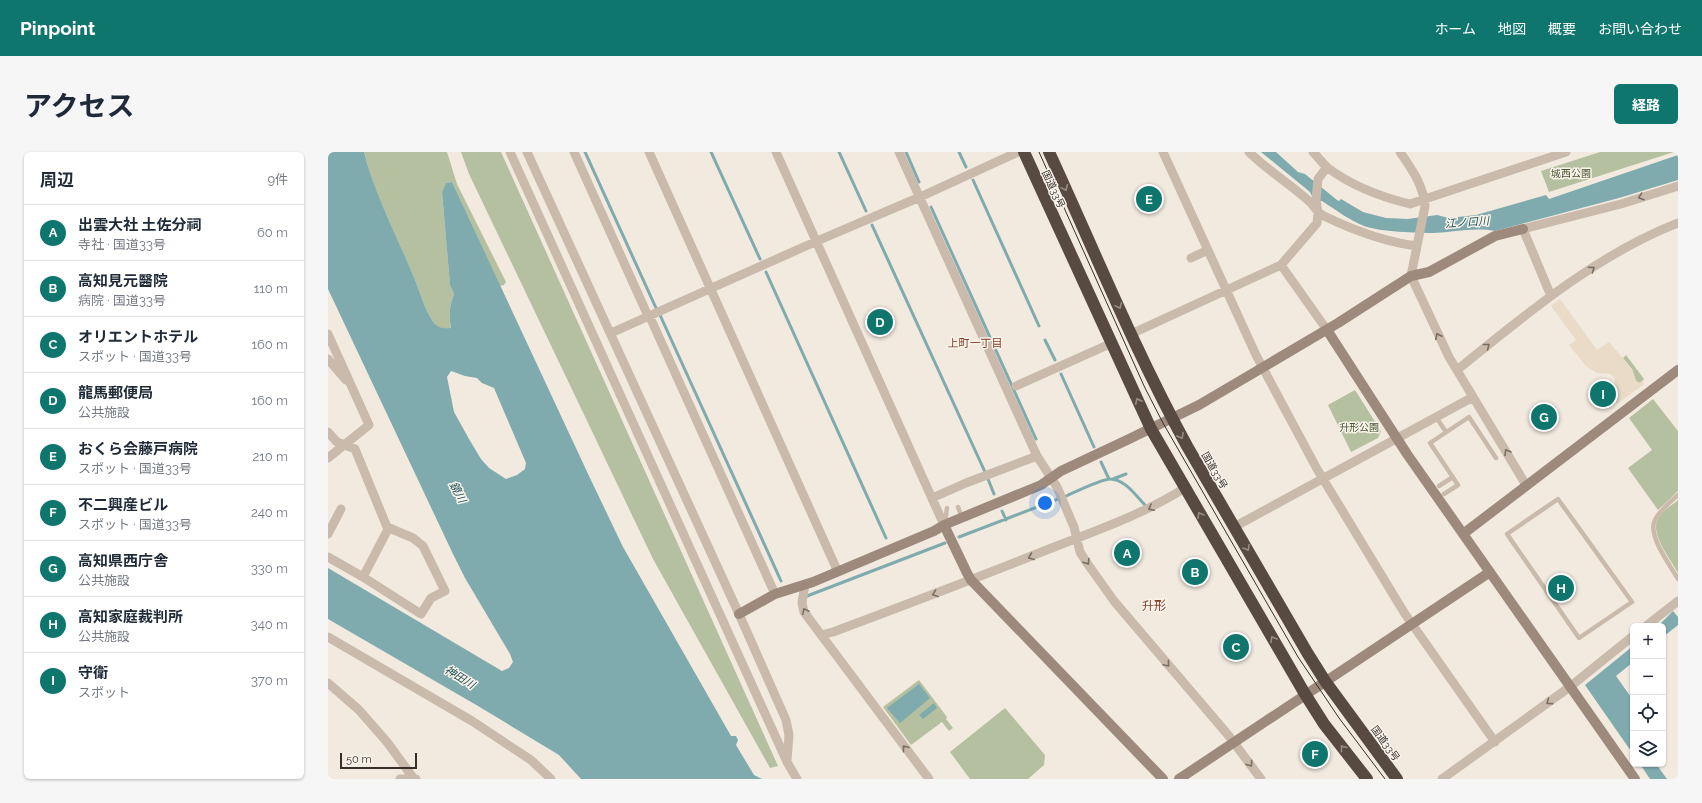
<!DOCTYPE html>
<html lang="ja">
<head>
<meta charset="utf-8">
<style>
	body { margin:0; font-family:Raleway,"Noto Sans JP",sans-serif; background:#f6f6f7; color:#1f2937 }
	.controls { position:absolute; right:12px; bottom:12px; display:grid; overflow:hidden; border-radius:6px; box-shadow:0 1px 3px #0004 }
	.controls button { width:36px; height:36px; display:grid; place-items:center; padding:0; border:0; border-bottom:1px solid #e0e1e3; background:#fff; color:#1f2937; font:20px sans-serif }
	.scale { position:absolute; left:12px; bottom:10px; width:77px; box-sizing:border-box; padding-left:4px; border:2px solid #382f2a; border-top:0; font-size:11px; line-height:14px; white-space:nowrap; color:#382f2a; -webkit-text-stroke:3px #f9f3eb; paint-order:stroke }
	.you { position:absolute; left:717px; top:351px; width:14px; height:14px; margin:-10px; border:3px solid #fff; border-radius:50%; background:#1a73e8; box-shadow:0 0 0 6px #1a73e833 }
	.badge { display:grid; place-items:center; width:26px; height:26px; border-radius:50%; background:#0f766e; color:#fff; font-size:13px; font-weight:700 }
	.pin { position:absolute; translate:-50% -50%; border:2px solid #fff; box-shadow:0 1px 4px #0006 }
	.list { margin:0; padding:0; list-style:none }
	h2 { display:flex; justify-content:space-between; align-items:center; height:52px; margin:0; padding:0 16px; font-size:17px }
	h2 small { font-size:13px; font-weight:400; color:#747a83 }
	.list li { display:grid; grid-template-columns:26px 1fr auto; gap:12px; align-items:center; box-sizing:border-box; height:56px; padding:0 16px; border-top:1px solid #e0e1e3 }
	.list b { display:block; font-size:15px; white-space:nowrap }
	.list p { margin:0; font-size:13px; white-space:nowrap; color:#747a83 }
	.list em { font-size:13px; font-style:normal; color:#747a83 }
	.icon { flex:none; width:22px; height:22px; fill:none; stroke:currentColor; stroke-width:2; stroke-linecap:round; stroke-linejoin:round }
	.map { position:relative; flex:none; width:1350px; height:627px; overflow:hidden; border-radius:6px }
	header { display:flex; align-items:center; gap:24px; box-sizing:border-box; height:56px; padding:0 20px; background:#0f766e; color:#fff }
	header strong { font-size:19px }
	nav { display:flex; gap:22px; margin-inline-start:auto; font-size:14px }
	.intro { display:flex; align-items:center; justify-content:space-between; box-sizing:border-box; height:96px; padding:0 24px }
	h1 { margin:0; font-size:28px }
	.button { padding:10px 18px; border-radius:6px; background:#0f766e; color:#fff; font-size:14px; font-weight:700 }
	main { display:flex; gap:24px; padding:0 24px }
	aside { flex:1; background:#fff; border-radius:6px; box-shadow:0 1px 3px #0004 }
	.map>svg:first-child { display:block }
</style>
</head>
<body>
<header>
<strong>Pinpoint</strong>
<nav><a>ホーム</a><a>地図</a><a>概要</a><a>お問い合わせ</a></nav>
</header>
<div class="intro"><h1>アクセス</h1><a class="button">経路</a></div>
<main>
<aside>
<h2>周辺<small>9件</small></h2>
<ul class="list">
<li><span class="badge">A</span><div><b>出雲大社 土佐分祠</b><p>寺社 · 国道33号</p></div><em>60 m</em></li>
<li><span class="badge">B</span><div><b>高知見元醫院</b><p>病院 · 国道33号</p></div><em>110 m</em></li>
<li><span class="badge">C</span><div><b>オリエントホテル</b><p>スポット · 国道33号</p></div><em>160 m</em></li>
<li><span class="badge">D</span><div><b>龍馬郵便局</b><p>公共施設</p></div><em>160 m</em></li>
<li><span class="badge">E</span><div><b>おくら会藤戸病院</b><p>スポット · 国道33号</p></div><em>210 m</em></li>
<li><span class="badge">F</span><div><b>不二興産ビル</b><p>スポット · 国道33号</p></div><em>240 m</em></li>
<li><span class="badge">G</span><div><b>高知県西庁舎</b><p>公共施設</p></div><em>330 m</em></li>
<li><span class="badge">H</span><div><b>高知家庭裁判所</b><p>公共施設</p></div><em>340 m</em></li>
<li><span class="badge">I</span><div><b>守衛</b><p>スポット</p></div><em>370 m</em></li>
</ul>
</aside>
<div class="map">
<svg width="1350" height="627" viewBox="0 0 1350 627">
	<rect width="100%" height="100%" fill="#f2eadf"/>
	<path fill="#b4c09f" d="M36 0H119L129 32 178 130 176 133 172 134 124 30 118 31 114 40 122 133 126 142C121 155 121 163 123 177 116 176 111 177 106 171 96 157 92 139 85 123 68 83 47 43 36 0Z
		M133 0H173L450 614 442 616 325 407 141 22Z
		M1272 0H1346L1221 40 1213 19Z
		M1298 203 1316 227 1312 231 1308 229 1304 217 1295 206Z
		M1027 238 1053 279 1050 286 1023 300 1000 253Z
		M1325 247 1350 279V339L1330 358 1300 316 1324 298 1301 266Z
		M1350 348V421C1342 406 1320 380 1331 365 1336 358 1344 353 1350 348Z
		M591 528 619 565 618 567 625 576 621 579 614 570 583 593 555 555Z
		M677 556 717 603 716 613 700 627H642L622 600Z"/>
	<path fill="#e9dbc7" d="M1232 147 1269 198 1281 190 1304 217 1308 229 1312 231 1316 227 1315 233 1289 252 1285 242 1287 231 1286 225 1282 222 1269 221 1264 218 1258 214 1241 193 1248 188 1223 154Z"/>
	<path fill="#7faaae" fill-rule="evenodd" d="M0 0H36C47 43 68 82 85 123 92 139 96 157 106 171 111 176 116 177 123 176 121 163 121 155 126 142L122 133 114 40 118 31 124 30 261 324 295 395 403 584H408L410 588 408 593 426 623 434 627H253L231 603 150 554 0 467V416L174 519 181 516 185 510 182 502 137 426 125 402 0 137ZM123 219 137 224 149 226 154 231 166 236 198 311 197 317 189 323 178 327 161 316 153 307 141 287 126 260 119 225Z
		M933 0H948L970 20 977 22 1009 48 1011 49 1013 47 1035 60 1058 66 1080 67 1109 63 1121 66 1148 63 1218 43 1221 47 1350 3V28L1291 46 1167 79C1147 75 1126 80 1106 81 1089 81 1052 80 1036 74 1021 68 1008 58 994 49 988 50 984 45 982 40Z
		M1345 459 1350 465V473L1335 485V474H1330Z
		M1305 494V510L1288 524 1305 548V602L1257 533Z
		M591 532 602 546 572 571 559 556Z
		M606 551 609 556 595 567 591 563Z
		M1312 612H1328L1339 627H1322Z"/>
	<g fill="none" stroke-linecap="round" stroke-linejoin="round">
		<path stroke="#7faaae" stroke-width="3" d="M257 0 328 156
			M383 0 432 107
			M511 0 538 59
			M578 0 591 30
			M631 0 638 15
			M645 28 711 174
			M603 55 708 287
			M544 73 657 320
			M438 120 558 386
			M332 163 453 429
			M717 188 727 208
			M733 222 766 295
			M773 310 781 327
			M660 327 666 342
			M785 327 798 322
			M738 344C747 340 774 327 782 327 797 327 808 344 817 353
			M674 359 678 368
			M631 385 730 347
			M479 444 617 391"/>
		<path stroke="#cabaab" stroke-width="4.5" d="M1108 265 1118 280
			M1111 334 1125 325
			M1116 342 1130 333 1102 291 1141 265 1168 306
			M1350 343C1341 351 1332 358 1327 368 1319 383 1342 413 1350 427
			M1230 347 1304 450 1251 486 1179 382Z
			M630 355 634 366
			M617 371 619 356"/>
		<path stroke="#cabaab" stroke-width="9" d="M182 0 459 610 469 627
			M199 0 411 462 458 568 461 583 459 608
			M246 0 320 164
			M321 0 510 420
			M448 0 616 373
			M571 0 709 304 729 335 746 375 752 400 759 411 786 449 901 584 933 627
			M835 0 928 203 989 317 1077 462 1167 590
			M921 0C940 19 964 33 983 51 987 56 990 61 996 64 1025 78 1057 90 1089 94
			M985 0C990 5 994 11 1000 16 1024 34 1053 45 1082 52L1238 0
			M1072 0C1084 18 1095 32 1097 54L1083 124 1121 205 1198 333
			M863 106 880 98
			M953 113 999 178
			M1223 144 1195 77 1293 52 1350 34
			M321 163 447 442
			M283 181 489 89 592 45 690 0
			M0 182 41 273 0 306
			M803 182 953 113 989 71 990 60 988 48 990 27 999 15
			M0 207 18 228
			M1129 218C1197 163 1268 103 1350 71
			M688 234 784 191
			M0 280 9 290 27 297 59 375 85 386 95 394 117 439 103 446 93 462 35 425 0 405
			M604 346 638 331 709 304
			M906 375 1145 245
			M0 382 13 357
			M35 425 58 381
			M477 432 474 451 476 460 601 627
			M1318 474 1350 449
			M493 483 505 480C577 453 649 426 721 397 767 379 814 363 857 336
			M0 485 144 569 203 608 223 627
			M0 531 31 558 59 590 86 627
			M72 627H88
			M1114 627 1243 534 1305 484"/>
		<path stroke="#9d8a7c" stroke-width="10" d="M999 178 1079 302 1307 627
			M616 373 639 421 643 428 835 627
			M1135 382 1350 218
			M411 462 447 442 485 430 606 379 616 373 713 333 733 319 799 288 871 253 1010 171 1083 124 1101 120 1167 84 1195 77
			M851 627 1162 420"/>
		<path stroke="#584941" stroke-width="12" d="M696 0 823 277 977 542 996 572 1039 627
			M721 0C766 98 807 199 859 294L980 502 997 529 1069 627"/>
		<path stroke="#382f2a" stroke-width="1" d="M711 0 817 236 835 271 970 505 1011 566 1057 627"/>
	</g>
	<defs><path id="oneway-chevron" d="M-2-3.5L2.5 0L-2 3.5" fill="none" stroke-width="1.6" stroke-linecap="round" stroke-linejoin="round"/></defs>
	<g stroke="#988d85">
		<use href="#oneway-chevron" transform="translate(737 36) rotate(66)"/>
		<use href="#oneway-chevron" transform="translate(791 154) rotate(66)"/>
		<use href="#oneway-chevron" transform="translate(810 249) rotate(-115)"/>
		<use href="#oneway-chevron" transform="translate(853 284) rotate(61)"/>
		<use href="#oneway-chevron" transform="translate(872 363) rotate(-120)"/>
		<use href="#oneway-chevron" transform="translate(919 396) rotate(60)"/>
		<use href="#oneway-chevron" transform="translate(945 487) rotate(-120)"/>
		<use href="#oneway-chevron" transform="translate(1015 596) rotate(-128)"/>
	</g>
	<g stroke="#7a6e64">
		<use href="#oneway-chevron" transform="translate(1313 45) rotate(162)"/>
		<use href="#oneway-chevron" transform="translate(1264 117) rotate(-34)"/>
		<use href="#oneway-chevron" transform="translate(1110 184) rotate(-116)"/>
		<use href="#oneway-chevron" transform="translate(1159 194) rotate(-38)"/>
		<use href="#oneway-chevron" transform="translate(1179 300) rotate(-121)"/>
		<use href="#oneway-chevron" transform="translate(823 356) rotate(153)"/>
		<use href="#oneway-chevron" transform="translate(703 405) rotate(158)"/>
		<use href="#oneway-chevron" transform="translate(759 410) rotate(58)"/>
		<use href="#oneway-chevron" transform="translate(607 442) rotate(160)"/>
		<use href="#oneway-chevron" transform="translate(477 459) rotate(-116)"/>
		<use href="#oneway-chevron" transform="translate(839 512) rotate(50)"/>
		<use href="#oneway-chevron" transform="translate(1221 550) rotate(144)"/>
		<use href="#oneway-chevron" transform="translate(577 596) rotate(-128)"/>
		<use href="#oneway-chevron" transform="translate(922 612) rotate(54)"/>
	</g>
	<g text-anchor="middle" stroke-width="3" stroke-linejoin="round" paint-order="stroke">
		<g font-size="10" fill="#45552f" stroke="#f9f3eb">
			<text x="1243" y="25">城西公園</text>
			<text x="1031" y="279">升形公園</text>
		</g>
		<g font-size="10" fill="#382f2a" stroke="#f9f3eb">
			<text transform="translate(726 37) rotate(65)" y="4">国道33号</text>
			<text transform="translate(887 318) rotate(60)" y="4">国道33号</text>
			<text transform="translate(1058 591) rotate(54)" y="4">国道33号</text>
		</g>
		<g font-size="11" font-style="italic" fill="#215258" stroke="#f9f3eb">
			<text transform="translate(1139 70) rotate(-4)" y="4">江ノ口川</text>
			<text transform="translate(130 340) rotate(62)" y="4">鏡川</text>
			<text transform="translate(132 525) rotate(32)" y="4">神田川</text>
		</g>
		<g font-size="11" fill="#834126" stroke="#f9f3eb">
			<text x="647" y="195">上町一丁目</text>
		</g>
		<g font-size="12" fill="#834126" stroke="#f9f3eb">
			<text x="826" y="458">升形</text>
		</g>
	</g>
</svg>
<div class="controls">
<button>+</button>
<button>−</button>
<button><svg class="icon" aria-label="locate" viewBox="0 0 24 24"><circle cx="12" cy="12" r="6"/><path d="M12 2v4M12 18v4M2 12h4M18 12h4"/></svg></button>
<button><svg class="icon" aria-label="layers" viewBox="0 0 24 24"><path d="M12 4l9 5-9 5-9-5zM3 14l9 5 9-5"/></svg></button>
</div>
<div class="scale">50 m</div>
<div class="you"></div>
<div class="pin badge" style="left:799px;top:401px">A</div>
<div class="pin badge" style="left:867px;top:420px">B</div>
<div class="pin badge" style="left:908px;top:495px">C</div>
<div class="pin badge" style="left:552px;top:170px">D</div>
<div class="pin badge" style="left:821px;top:47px">E</div>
<div class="pin badge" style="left:987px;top:602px">F</div>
<div class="pin badge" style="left:1216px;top:265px">G</div>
<div class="pin badge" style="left:1233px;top:436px">H</div>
<div class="pin badge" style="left:1275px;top:242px">I</div>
</div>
</main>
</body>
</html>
